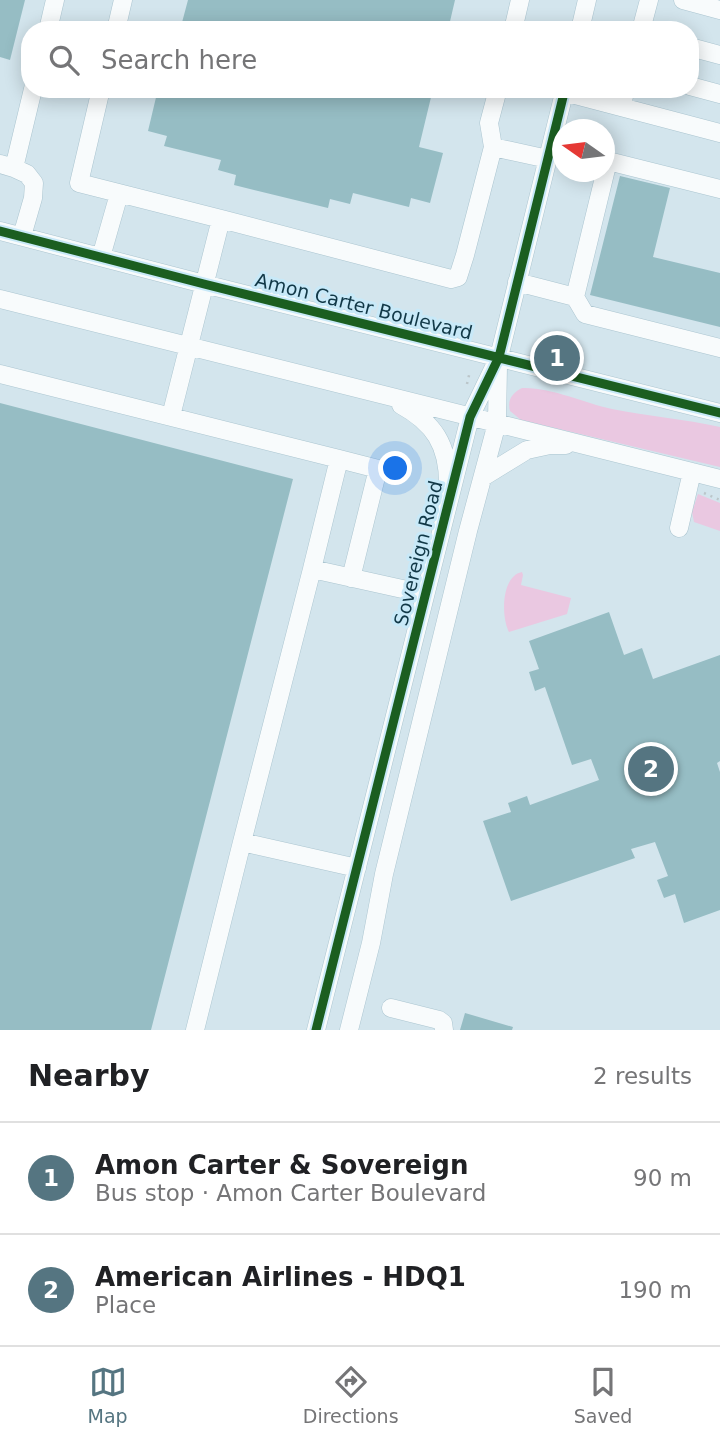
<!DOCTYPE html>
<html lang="en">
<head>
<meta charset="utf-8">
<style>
	body { margin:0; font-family:"DejaVu Sans",sans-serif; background:#f6f6f6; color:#202124 }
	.compass { position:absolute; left:552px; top:119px; width:63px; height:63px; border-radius:50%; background:#fff; box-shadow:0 4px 18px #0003; rotate:284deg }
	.you { position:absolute; left:396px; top:469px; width:24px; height:24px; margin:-18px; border:5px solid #fff; border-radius:50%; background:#1a73e8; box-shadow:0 0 0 10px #1a73e833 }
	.badge { display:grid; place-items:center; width:46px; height:46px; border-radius:50%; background:#557581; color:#fff; font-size:23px; font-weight:700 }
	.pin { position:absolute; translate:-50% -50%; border:4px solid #fff; box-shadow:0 2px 7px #0006 }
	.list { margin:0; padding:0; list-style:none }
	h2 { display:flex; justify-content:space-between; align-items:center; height:91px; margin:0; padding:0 28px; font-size:30px }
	h2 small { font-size:23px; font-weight:400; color:#757577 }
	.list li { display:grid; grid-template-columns:46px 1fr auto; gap:21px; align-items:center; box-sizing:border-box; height:112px; padding:0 28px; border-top:2px solid #e0e0e0 }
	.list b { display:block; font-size:26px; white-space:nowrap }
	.list p { margin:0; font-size:23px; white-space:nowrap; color:#757577 }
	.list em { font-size:23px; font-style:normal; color:#757577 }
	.icon { flex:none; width:38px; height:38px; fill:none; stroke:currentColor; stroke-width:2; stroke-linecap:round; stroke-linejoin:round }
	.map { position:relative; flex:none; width:720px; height:1030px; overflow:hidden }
	.search { position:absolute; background:#fff; box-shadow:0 4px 18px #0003; left:21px; right:21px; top:21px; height:77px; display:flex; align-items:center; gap:18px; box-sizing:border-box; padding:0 24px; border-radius:28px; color:#757577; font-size:26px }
	.sheet { height:315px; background:#fff }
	nav { display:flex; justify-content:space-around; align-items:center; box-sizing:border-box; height:98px; border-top:2px solid #e0e0e0; background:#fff; font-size:19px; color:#757577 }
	nav a { display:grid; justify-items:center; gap:4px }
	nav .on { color:#557581 }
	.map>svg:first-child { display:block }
</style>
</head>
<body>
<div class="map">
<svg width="720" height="1030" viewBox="0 0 720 1030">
	<rect width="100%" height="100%" fill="#d3e5ed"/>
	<path fill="#eac8e1" d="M522 388C551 387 584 403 612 409 648 416 684 419 720 427V467L521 420 510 411C507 400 512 393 522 388Z
		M698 494 720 503V531L694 522 692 512Z
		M522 572 523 575 521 585 571 598 567 614 509 632C501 617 501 576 522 572Z"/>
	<path fill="#96bdc4" d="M0 0H25L10 60 0 57Z
		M188 0H455L448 30H180Z
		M158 89H433L419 147 443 153 430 203 411 198 409 207 353 193 350 204 330 199 328 208 234 185 236 175 218 170 221 160 164 146 167 136 148 131Z
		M620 176 670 188 653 257 720 273V327L590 295Z
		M0 403 293 479 151 1030H0Z
		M609 612 624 655 642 648 653 679 720 655V761L717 763 720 772V910L684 923 675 894 664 898 657 880 668 876 655 842 631 849 635 858 511 901 483 821 511 812 508 803 527 796 530 805 599 780 591 759 572 765 545 687 535 691 529 672 539 669 529 641Z
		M465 1013 513 1027 512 1030H460Z"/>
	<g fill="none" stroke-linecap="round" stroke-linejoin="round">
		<g stroke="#abc5d0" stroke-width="19">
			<path id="minor" d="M683 0 720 10
				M48 30 55 0
				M116 30 123 0
				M513 30 520 0
				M580 30 587 0
				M641 30 649 0
				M690 47 720 55
				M690 86 720 94
				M101 89 79 183 221 219 171 416
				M564 92 720 133
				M621 107 626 89
				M493 147 548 159
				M604 160 720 189
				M0 164 14 168 33 89
				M14 168 27 174 34 183 33 198 22 236
				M221 219 451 279 458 277 465 255 493 147 489 123 498 89
				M0 231 204 284 720 413
				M101 257 119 194
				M517 282 575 297 585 314 720 348
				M575 297 608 161
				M0 299 720 479
				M0 374 339 459 312 569 425 594
				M401 405C434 423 448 445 448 483
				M339 459 378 469 351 578
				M483 477 527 450 550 445H566
				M679 528 692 472
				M312 569 242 842 357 868
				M391 1008 439 1020 443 1023 444 1030
				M195 1030 242 842
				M316 1030 470 417 499 357 565 89
				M349 1030 371 943 384 874 468 531 497 423 498 365"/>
		</g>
		<path stroke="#bbc6ca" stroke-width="2.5" stroke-dasharray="2 5" stroke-linecap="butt" d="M467 384 470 371
			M704 493 720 500"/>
		<use href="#minor" stroke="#f8fbfc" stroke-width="18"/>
		<g stroke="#c8e9f8" stroke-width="13">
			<path id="cycleway" d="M0 231 204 284 720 413
				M316 1030 470 417 499 357 565 89"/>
		</g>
		<use href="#cycleway" stroke="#1b5e20" stroke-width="9"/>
	</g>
	<g text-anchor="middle" stroke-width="6" stroke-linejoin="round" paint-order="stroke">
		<g font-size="19" fill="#113847" stroke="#c8e9f8">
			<text transform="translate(364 306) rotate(14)" y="7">Amon Carter Boulevard</text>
			<text transform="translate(418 553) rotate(-76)" y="7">Sovereign Road</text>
		</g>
	</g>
</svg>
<svg class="compass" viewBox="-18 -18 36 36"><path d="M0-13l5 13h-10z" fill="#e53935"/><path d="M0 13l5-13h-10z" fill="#757577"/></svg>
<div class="you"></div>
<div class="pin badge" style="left:557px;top:358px">1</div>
<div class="pin badge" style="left:651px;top:769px">2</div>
<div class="search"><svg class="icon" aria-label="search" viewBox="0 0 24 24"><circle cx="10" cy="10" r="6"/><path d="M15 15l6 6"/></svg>Search here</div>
</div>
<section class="sheet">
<h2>Nearby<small>2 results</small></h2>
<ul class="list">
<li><span class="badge">1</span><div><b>Amon Carter &amp; Sovereign</b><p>Bus stop · Amon Carter Boulevard</p></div><em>90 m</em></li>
<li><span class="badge">2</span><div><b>American Airlines - HDQ1</b><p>Place</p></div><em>190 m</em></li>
</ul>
</section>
<nav>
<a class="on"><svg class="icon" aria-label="map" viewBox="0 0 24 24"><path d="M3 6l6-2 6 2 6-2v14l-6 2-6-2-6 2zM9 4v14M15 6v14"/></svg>Map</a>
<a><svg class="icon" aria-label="directions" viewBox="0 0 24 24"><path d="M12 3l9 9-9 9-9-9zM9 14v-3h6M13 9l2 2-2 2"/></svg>Directions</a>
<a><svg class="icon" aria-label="saved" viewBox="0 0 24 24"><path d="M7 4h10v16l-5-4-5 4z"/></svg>Saved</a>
</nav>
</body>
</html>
